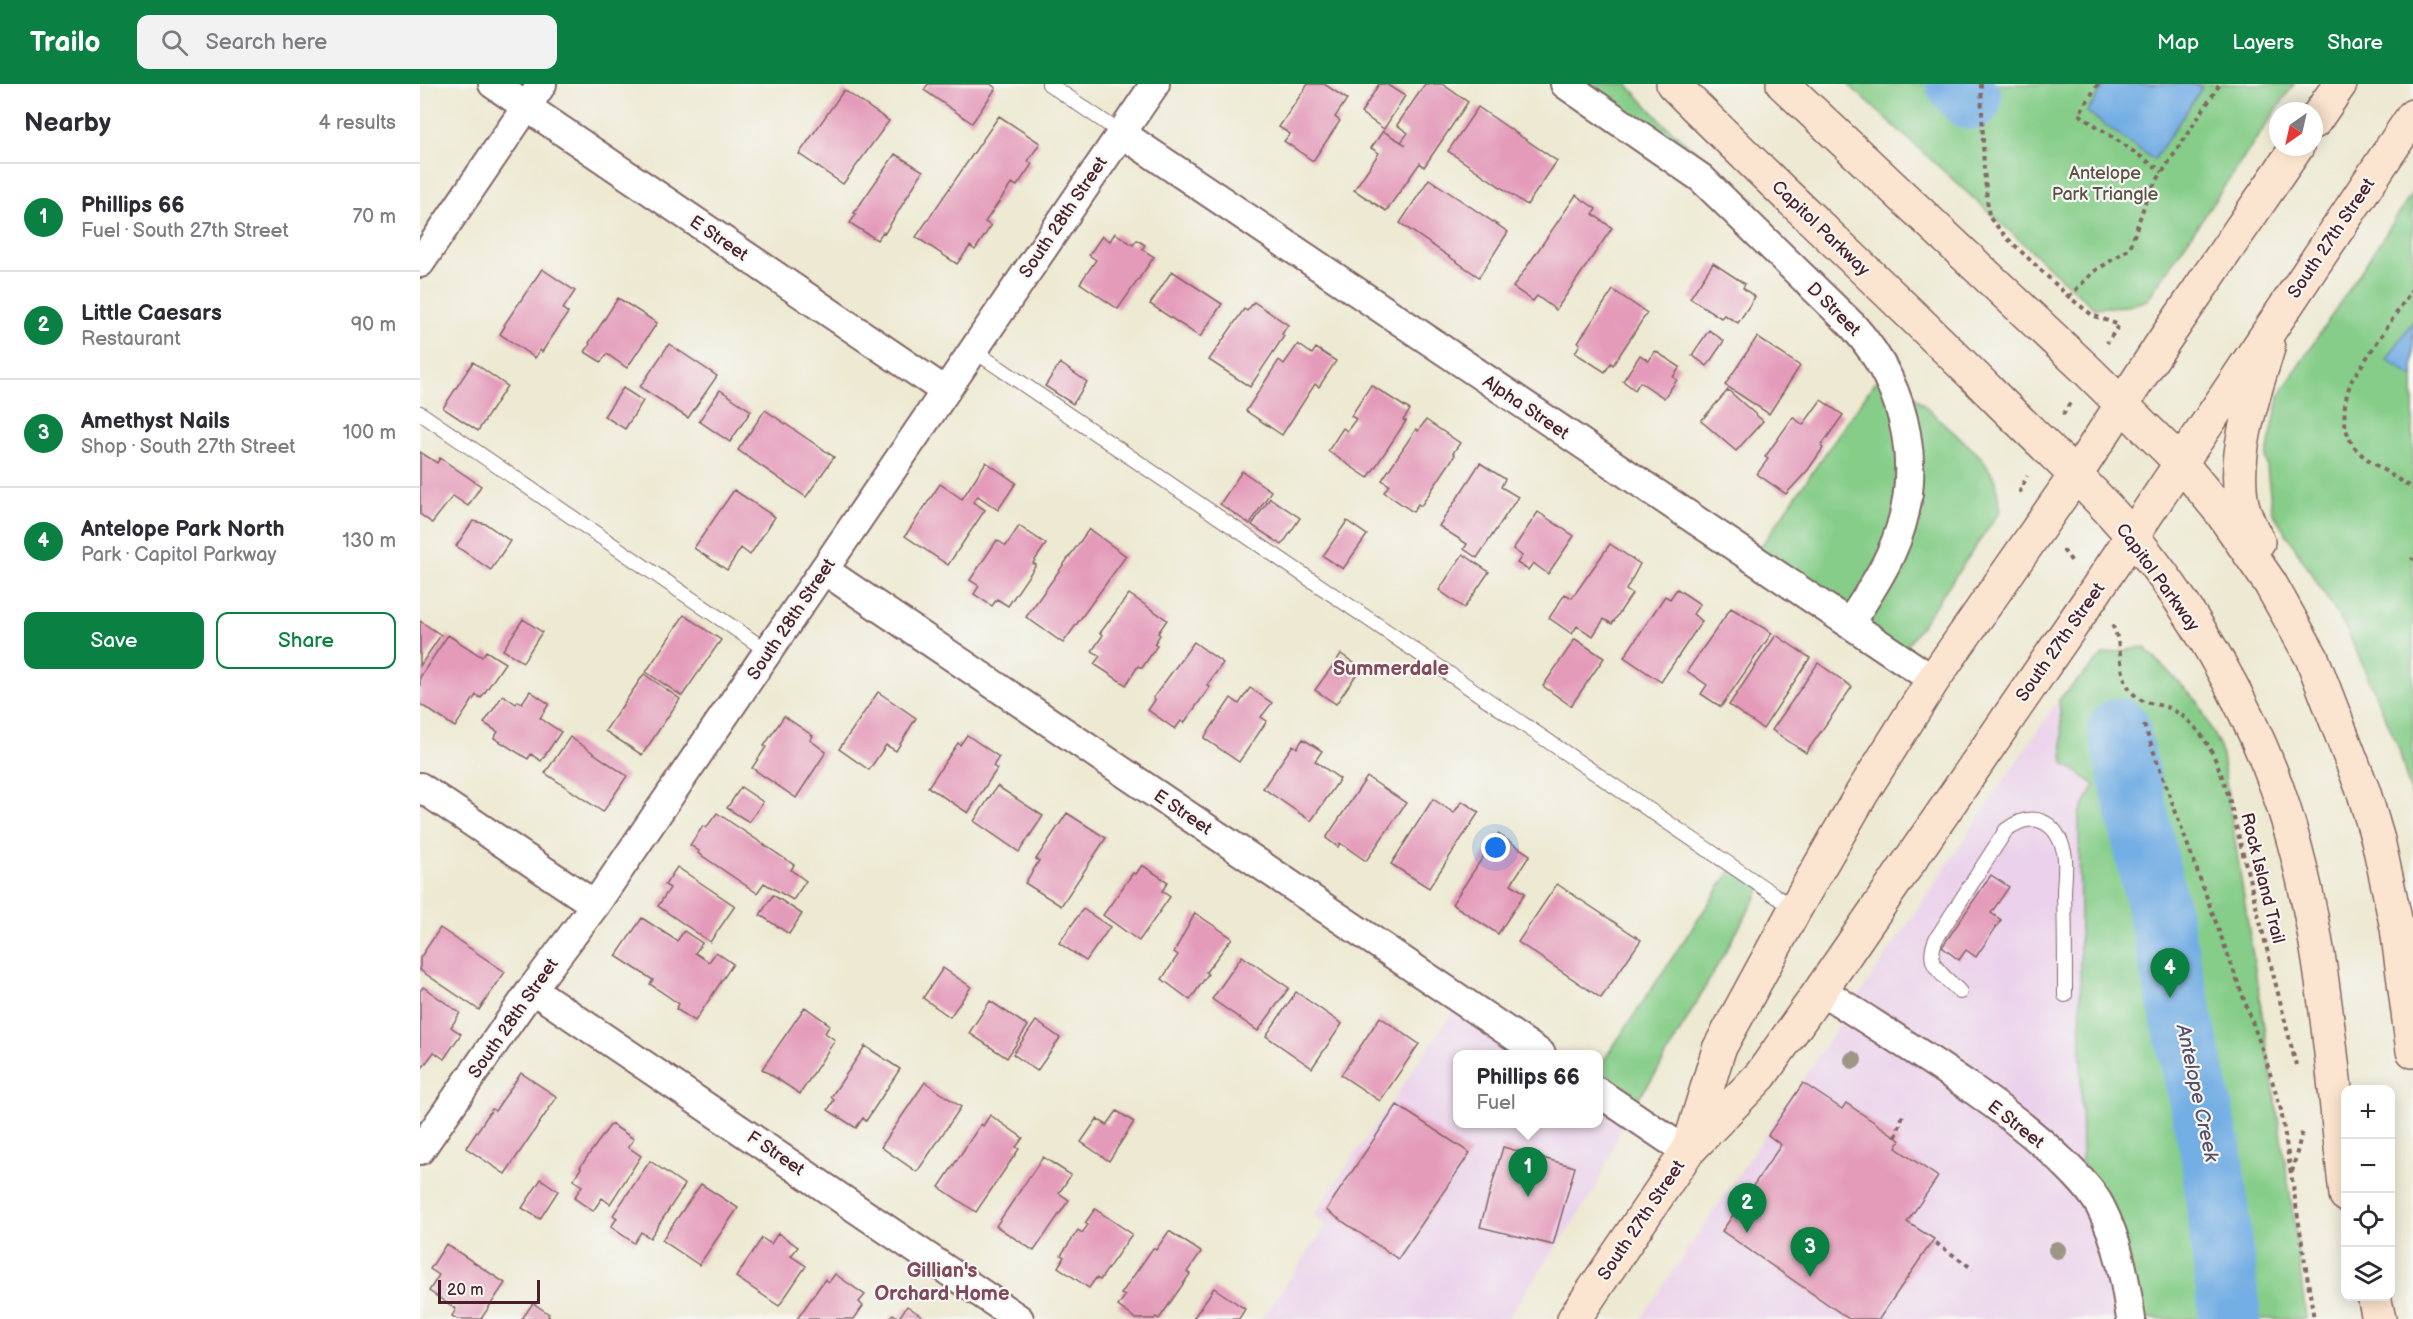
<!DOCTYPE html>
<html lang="en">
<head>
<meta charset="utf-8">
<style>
	body { margin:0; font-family:"Balsamiq Sans",sans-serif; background:#f2f2f3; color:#2b2b33 }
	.controls { position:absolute; right:18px; bottom:18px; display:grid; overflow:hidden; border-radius:12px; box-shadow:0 3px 15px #0003 }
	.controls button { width:54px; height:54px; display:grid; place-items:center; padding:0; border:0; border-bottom:2px solid #e1e1e2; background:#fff; color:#2b2b33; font:30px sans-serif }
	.compass { position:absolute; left:1849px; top:18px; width:54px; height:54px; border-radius:50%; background:#fff; box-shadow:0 3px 15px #0003; rotate:214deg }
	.scale { position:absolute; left:18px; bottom:15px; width:102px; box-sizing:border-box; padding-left:6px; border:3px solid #4a1f2b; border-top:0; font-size:16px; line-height:21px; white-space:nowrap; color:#4a1f2b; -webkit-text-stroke:4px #f6f6f2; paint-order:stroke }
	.you { position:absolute; left:1076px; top:764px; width:21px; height:21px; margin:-15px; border:4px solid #fff; border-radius:50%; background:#1a73e8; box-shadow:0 0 0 9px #1a73e833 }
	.badge { display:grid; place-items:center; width:39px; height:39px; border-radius:50%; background:#0b8043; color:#fff; font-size:20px; font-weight:700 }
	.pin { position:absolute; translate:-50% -50px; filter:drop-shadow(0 2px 3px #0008) }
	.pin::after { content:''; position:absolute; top:32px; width:21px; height:18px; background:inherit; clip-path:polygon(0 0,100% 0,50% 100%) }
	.popup { position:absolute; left:1033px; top:966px; width:150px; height:78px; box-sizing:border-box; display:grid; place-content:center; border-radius:12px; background:#fff; filter:drop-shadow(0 2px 4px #0005); font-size:20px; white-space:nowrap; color:#7c7c81 }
	.popup b { font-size:22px; color:#2b2b33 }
	.popup::after { content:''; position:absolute; left:50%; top:100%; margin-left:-12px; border:12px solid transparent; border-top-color:#fff }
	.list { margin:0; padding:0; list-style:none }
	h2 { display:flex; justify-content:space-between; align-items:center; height:78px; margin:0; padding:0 24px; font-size:26px }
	h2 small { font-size:20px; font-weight:400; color:#7c7c81 }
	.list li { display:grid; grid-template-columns:39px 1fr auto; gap:18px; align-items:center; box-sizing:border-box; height:108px; padding:0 24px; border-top:2px solid #e1e1e2 }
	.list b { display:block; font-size:22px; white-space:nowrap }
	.list p { margin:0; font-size:20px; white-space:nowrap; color:#7c7c81 }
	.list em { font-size:20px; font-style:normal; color:#7c7c81 }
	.actions { display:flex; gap:12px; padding:18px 24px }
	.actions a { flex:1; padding:14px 0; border:2px solid #0b8043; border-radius:12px; text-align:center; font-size:21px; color:#0b8043 }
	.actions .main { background:#0b8043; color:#fff }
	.icon { flex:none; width:33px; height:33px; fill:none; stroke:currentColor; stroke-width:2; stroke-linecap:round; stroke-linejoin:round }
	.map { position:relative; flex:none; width:1993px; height:1235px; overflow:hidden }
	header { display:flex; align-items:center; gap:36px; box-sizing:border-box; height:84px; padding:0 30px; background:#0b8043; color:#fff }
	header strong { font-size:28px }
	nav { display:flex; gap:33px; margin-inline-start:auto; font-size:21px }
	.search { width:420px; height:54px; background:#f2f2f3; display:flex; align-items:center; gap:15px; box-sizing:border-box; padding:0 21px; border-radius:12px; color:#7c7c81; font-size:22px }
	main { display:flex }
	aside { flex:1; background:#fff }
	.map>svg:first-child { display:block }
</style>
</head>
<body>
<header>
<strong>Trailo</strong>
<div class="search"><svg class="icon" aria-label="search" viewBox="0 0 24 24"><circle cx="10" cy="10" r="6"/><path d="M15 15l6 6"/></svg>Search here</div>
<nav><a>Map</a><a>Layers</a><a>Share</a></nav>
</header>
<main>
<aside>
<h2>Nearby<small>4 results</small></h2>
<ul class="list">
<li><span class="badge">1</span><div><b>Phillips 66</b><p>Fuel · South 27th Street</p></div><em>70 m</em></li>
<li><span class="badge">2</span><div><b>Little Caesars</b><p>Restaurant</p></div><em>90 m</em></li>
<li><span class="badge">3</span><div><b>Amethyst Nails</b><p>Shop · South 27th Street</p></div><em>100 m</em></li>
<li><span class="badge">4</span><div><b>Antelope Park North</b><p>Park · Capitol Parkway</p></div><em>130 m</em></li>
</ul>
<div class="actions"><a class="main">Save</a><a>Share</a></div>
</aside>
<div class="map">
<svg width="1993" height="1235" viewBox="0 0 1993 1235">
	<rect width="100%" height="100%" fill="#f6f6f2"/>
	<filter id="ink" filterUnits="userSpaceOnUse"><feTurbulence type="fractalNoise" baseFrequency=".0167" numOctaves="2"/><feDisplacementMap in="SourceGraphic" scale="12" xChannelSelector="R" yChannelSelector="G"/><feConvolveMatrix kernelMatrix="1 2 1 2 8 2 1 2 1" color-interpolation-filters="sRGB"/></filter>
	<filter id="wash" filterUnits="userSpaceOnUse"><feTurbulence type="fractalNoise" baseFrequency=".008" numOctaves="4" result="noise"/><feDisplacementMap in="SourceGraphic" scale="24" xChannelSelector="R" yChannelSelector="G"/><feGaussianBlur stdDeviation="1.35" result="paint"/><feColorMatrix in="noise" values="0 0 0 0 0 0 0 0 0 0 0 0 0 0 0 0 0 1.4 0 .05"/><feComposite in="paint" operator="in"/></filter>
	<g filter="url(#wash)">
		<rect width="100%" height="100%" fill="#ede9d2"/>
		<path fill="#ebd1eb" d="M1639 615 1644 679 1675 701 1711 1235H1221Z
			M1041 916 1121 970H1038V1040H1178L1179 1008 1208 1028 1175 1106 1087 1235H842L907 1141 894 1131Z"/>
		<path fill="#86cd89" stroke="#68765a" stroke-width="1.5" d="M1166 0H1207L1244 40 1338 120Z
			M1428 0H1874L1727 216 1708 222 1674 224Z
			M1993 108V719L1978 662 1927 546 1852 427 1846 374 1860 310Z
			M1464 285 1561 373 1576 397 1580 427 1479 574 1332 475Z
			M1724 563 1778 618 1801 666 1874 1136 1886 1235H1711L1662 1099 1659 730 1675 701 1644 679 1639 615 1684 570Z
			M1313 783 1342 803 1237 988 1208 1028 1179 1008 1178 985Z"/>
		<path fill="#73aee4" stroke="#5e6688" stroke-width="1.5" d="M1685 0H1777L1782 4 1734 76 1667 28Z
			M1993 237V293L1967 275Z"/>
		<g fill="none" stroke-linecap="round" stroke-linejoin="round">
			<path stroke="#73aee4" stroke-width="62" d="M1537 0 1551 15
				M1699 645 1791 1068 1810 1235"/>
		</g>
		<g id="blocks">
			<path fill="#e49bb9" d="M508 0H570L576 4 552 39 504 6Z
				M888 0H904L927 15 915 33 920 37 893 77 864 57 870 50 859 43Z
				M959 0H966L985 12 964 45 941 29Z
				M1005 0H1022L1048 18 1004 83 1000 79 966 127 934 106 959 69 951 64 963 47 986 61 981 58 988 49 977 41Z
				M424 6 469 37 423 100 379 70Z
				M1058 23 1137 77 1107 121 1028 67Z
				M579 32 620 59 608 77 612 80 597 102 592 99 565 138 571 142 555 166 550 162 537 180 496 153Z
				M475 70 503 87 465 149 463 148 457 156 430 139 436 130 434 129Z
				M1009 95 1088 148 1059 193 980 139Z
				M1156 111 1176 125 1173 130 1192 144 1136 226 1117 212 1113 217 1093 203Z
				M695 149 713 161 717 156 725 161 722 165 734 173 698 225 660 199 676 176 669 171 682 152 690 157Z
				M1293 179 1325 200 1323 204 1335 213 1318 239 1304 231 1301 234 1270 214Z
				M122 185 155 207 143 225 148 229 122 268 120 266 115 274 80 250 85 242 84 241Z
				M752 187 802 220 780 253 730 220Z
				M1193 206 1227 229 1193 281 1191 279 1185 288 1155 269 1160 260 1158 258Z
				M198 214 237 239 207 284 187 270 181 278 165 268 170 260 169 259Z
				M834 218 868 241 862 250 864 252 830 303 789 276 824 225 827 227Z
				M1289 246 1304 257 1287 282 1272 271Z
				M1337 253 1380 282 1349 330 1305 301Z
				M249 260 297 292 268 334 220 303Z
				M878 260 892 270 896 264 916 277 899 303 895 300 862 351 826 327 859 276 864 280Z
				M1235 267 1260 283 1253 293 1257 296 1244 314 1220 298 1215 306 1203 297 1220 271 1229 277Z
				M53 278 87 302 58 347 23 324Z
				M640 279 667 298 653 320 625 302Z
				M951 301 990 326 983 336 986 337 948 394 908 367 923 344 927 347 936 335 931 332Z
				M203 304 223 317 205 345 184 332Z
				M300 306 331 327 310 358 279 337Z
				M1308 306 1343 337 1316 367 1281 337Z
				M1401 316 1423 331 1401 362 1403 364 1388 386 1366 410 1337 390 1348 375 1345 373 1373 333 1383 341Z
				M345 326 414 373 386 413 318 366Z
				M1006 336 1040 359 1033 369 1035 371 1001 422 998 420 993 428 964 408 969 401 962 396 996 345 998 347Z
				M0 368 17 379 20 374 61 402 48 422 33 412 12 439 0 430Z
				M566 378 596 399 578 426 558 412 553 418 565 426 528 481 485 452 520 400 542 415Z
				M1060 379 1085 395 1081 403 1098 413 1057 474 1044 465 1047 460 1019 442Z
				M822 387 851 407 830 440 800 420Z
				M314 406 355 433 330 471 321 464 307 486 274 464Z
				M850 414 880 434 862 461 832 441Z
				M1118 428 1154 452 1128 490 1113 479 1108 486 1097 479 1102 472 1093 465Z
				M53 437 66 440 90 457 71 486 36 462Z
				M927 437 947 451 923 485 903 472Z
				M599 442 626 460 613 479 616 481 588 522 577 515 572 522 554 510 559 502 550 496 577 456 586 462Z
				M669 445 706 472 643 559 606 533Z
				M1190 460 1220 480 1206 506 1212 510 1192 540 1184 535 1173 552 1157 542 1152 550 1129 534 1145 510 1152 514Z
				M1043 470 1069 488 1044 524 1019 506Z
				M1257 505 1280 520 1273 530 1282 537 1241 598 1204 573 1245 512 1250 515Z
				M709 510 747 536 738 549 740 551 734 560 737 562 722 584 718 582 706 601 674 580 680 572 672 567 683 551 680 549Z
				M1311 524 1352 549 1301 623 1281 610 1287 601 1267 587Z
				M264 531 301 556 262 612 226 588Z
				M103 535 122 548 103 578 83 566Z
				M0 537 21 551 0 582Z
				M28 551 62 573 66 567 85 579 61 614 56 611 35 643 0 620V593Z
				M1356 551 1390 574 1343 645 1309 621Z
				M1155 555 1184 574 1151 622 1123 602Z
				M774 558 803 579 787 601 790 603 764 639 761 637 755 645 728 626 735 616 733 614Z
				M921 570 941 584 916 620 895 606Z
				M1398 579 1432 603 1386 669 1352 646Z
				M224 590 260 615 222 671 185 647Z
				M830 604 852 619 841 633 847 637 819 678 784 654 811 614 819 620Z
				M110 607 129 620 120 634 141 648 121 677 111 670 108 675 74 654 78 648 64 639 83 611 96 620 98 617 102 619Z
				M458 608 496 634 476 667 466 661 449 686 419 665Z
				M364 632 393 652 390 656 406 668 376 714 332 684 346 663 344 662Z
				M547 651 579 673 573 682 577 685 548 729 508 703 538 659 540 661Z
				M150 653 207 692 183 728 125 689Z
				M883 655 902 667 895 677 920 695 891 737 843 704 873 661 877 664Z
				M947 693 986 719 946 777 920 759 918 763 906 754Z
				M577 702 623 732 599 768 554 737Z
				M321 703 343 718 329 738 307 724Z
				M1013 715 1034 729 1042 717 1059 728 1009 804 971 780Z
				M297 729 374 781 371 786 386 797 373 816 344 799 337 809 278 769 279 767 270 761 283 742 286 744Z
				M647 729 686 754 641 822 605 799 619 777 616 775Z
				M1078 750 1110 771 1091 800 1105 809 1078 850 1032 820Z
				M722 781 748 798 742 807 750 813 719 857 683 831 713 789 716 790Z
				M257 783 315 822 290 858 238 822 250 804 245 801Z
				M1571 791 1589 803 1571 829 1581 836 1556 873 1546 866 1539 876 1522 863Z
				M1137 800 1221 856 1181 914 1098 858Z
				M353 811 382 830 369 850 340 831Z
				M663 825 690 843 666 877 639 859Z
				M775 829 812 854 786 888 788 890 770 916 742 895 758 871 754 868Z
				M222 834 257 857 264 847 282 859 275 869 289 878 296 868 313 880 275 937 256 925 259 920 230 900 233 896 196 872Z
				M20 844 85 888 59 926 0 886V874Z
				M822 872 869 904 838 947 792 915Z
				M523 884 551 903 530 933 503 914Z
				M3 903 40 929 31 943 41 950 24 975 14 968 3 983 0 981V907Z
				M876 908 922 940 892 984 846 952Z
				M570 917 608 942 587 974 549 949Z
				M385 923 410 941 405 949 415 956 380 1010 342 985Z
				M960 933 999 960 960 1017 921 991Z
				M616 937 640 954 617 987 593 970Z
				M445 962 480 985 446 1037 443 1034 436 1044 408 1026 414 1016 411 1013Z
				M101 989 137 1013 85 1090 46 1064 72 1025 75 1027Z
				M505 998 541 1023 497 1088 461 1063Z
				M1383 999 1422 1025 1426 1019 1476 1053 1480 1057 1476 1064 1518 1093 1487 1138 1514 1155 1459 1235H1429L1302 1147 1361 1061 1348 1051Z
				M977 1021 1050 1069 978 1175 906 1126Z
				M697 1027 714 1038 689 1077 661 1058 677 1035 687 1041Z
				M570 1031 603 1054 596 1063 599 1065 556 1128 519 1103 561 1040 563 1042Z
				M191 1040 214 1055 208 1063 221 1072 190 1120 182 1114 173 1127 154 1114 162 1102 153 1096 161 1084 160 1083Z
				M1083 1063 1155 1083 1133 1161 1060 1143Z
				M623 1073 651 1091 639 1109 649 1116 614 1167 576 1142Z
				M230 1077 265 1101 230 1154 221 1148 214 1159 191 1143 197 1134 193 1131Z
				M121 1095 138 1107 120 1135 102 1124Z
				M281 1100 318 1124 279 1181 242 1156Z
				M675 1125 712 1150 680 1196 676 1194 669 1204 638 1183 644 1173 641 1171 658 1146 662 1149 668 1141 665 1139Z
				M749 1147 781 1168 767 1188 770 1190 739 1235 736 1233 734 1235H716L698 1222 705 1212 701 1210 733 1164 736 1166Z
				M358 1149 378 1163 371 1172 386 1182 359 1222 316 1193 342 1154 351 1160Z
				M26 1160 85 1199 61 1235H37L32 1232 36 1225 9 1207 19 1191 10 1185Z
				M415 1190 445 1211 439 1218 443 1222 434 1235H377L405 1195 409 1198Z
				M794 1204 825 1225 819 1235H773Z
				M113 1219 129 1230 128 1232 131 1235H102Z
				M487 1222 506 1235H469L473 1230 479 1234Z"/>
		</g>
	</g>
	<g filter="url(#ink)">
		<use href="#blocks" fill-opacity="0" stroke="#836665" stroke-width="1.5"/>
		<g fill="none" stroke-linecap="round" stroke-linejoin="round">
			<g stroke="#836665" stroke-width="16">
				<path id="lane" d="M629 0 701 49
					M553 266 1375 825
					M0 329 349 568
					M1540 908C1522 889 1504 882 1516 855L1586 746C1613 726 1636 736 1644 768 1647 781 1644 797 1644 810 1645 844 1645 878 1645 911"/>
			</g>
			<g stroke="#836665" stroke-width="32">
				<path id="street" d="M73 0 525 307
					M1145 0 1281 94 1433 242C1489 305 1506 392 1471 469 1460 494 1444 517 1429 540
					M701 49 1513 596
					M0 179 122 0
					M404 486 1121 970
					M0 703 175 821
					M112 905 599 1235
					M1401 906C1480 958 1574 1012 1642 1077 1655 1090 1671 1105 1680 1122 1699 1158 1705 1195 1711 1235
					M1178 1008 1267 1068
					M0 1066 112 905 175 821 735 0"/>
			</g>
			<g stroke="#836665" stroke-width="36">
				<path id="secondary" d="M1253 0C1358 106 1469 206 1574 312 1620 358 1670 402 1712 452 1771 522 1826 618 1857 704 1903 834 1911 974 1926 1111
					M1363 0 1668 287 1760 378 1801 428 1850 499 1892 574 1944 709 1958 756 1977 844 1993 967
					M1894 38 1920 0
					M1838 458C1831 444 1823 430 1821 414 1814 364 1834 311 1848 264
					M1269 1063 1299 965 1375 825 1442 709 1513 596 1655 392 1741 261 1877 63
					M1954 1212 1959 1235
					M1154 1235 1267 1068 1341 991 1401 906 1674 509 1993 32"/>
			</g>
			<path stroke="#836665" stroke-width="4" stroke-dasharray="4.5 4.5" stroke-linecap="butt" d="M1561 0 1564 86 1569 133 1587 154 1649 213 1672 231 1699 241 1687 259
				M1678 0 1659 30 1743 88
				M1993 204 1932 296C1923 316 1920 344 1935 364 1942 374 1980 396 1993 405
				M1649 213 1672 189 1710 164 1728 110 1800 0
				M1643 331 1651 317
				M1601 409 1600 407 1607 392
				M1643 466 1653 479
				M1992 476 1993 474
				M1692 541C1705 563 1695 596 1718 614 1726 620 1739 620 1749 624 1785 642 1796 674 1808 710L1876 981
				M1724 641 1845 973 1861 1026 1894 1235
				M1476 1053 1484 1027
				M1872 1088 1882 1048
				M1516 1159 1553 1185"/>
			<use href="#lane" stroke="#fff" stroke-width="14"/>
			<use href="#street" stroke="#fff" stroke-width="28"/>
			<use href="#secondary" stroke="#fce5d0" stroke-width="33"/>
		</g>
		<g fill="#9d9686">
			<circle cx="1433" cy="976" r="9"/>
			<circle cx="1637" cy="1166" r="9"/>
		</g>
	</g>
	<g text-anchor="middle" stroke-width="4.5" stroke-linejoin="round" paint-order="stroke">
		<g font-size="18" fill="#5c5347" stroke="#f6f6f2">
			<text x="1685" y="95">Antelope<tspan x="1685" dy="21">Park Triangle</tspan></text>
		</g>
		<g font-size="18" fill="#4a1f2b" stroke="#f6f6f2">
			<text transform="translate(643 133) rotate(-56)" y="6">South 28th Street</text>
			<text transform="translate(1401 144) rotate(44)" y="6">Capitol Parkway</text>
			<text transform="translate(299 154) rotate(34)" y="6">E Street</text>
			<text transform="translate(1911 154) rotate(-56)" y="6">South 27th Street</text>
			<text transform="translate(1414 225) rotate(45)" y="6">D Street</text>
			<text transform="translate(1106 323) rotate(34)" y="6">Alpha Street</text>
			<text transform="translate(1738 493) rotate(54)" y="6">Capitol Parkway</text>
			<text transform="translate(371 535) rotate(-56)" y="6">South 28th Street</text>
			<text transform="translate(1640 558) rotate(-55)" y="6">South 27th Street</text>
			<text transform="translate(763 728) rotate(34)" y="6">E Street</text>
			<text transform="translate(1843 794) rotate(76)" y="6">Rock Island Trail</text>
			<text transform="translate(93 934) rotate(-55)" y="6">South 28th Street</text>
			<text transform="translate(1596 1040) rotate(38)" y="6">E Street</text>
			<text transform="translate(356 1069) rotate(34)" y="6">F Street</text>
			<text transform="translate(1221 1136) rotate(-56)" y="6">South 27th Street</text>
		</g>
		<g font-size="20" font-weight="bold" fill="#804a5d" stroke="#f6f6f2">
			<text x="971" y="591">Summerdale</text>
			<text x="522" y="1193">Gillian's<tspan x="522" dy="23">Orchard Home</tspan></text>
		</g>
		<g font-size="20" font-style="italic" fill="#58516c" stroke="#f6f6f2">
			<text transform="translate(1778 1009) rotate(78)" y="7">Antelope Creek</text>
		</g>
	</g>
</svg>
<div class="controls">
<button>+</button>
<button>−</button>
<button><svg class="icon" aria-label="locate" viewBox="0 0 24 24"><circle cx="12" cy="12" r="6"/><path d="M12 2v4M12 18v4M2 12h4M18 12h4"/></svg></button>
<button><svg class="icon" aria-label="layers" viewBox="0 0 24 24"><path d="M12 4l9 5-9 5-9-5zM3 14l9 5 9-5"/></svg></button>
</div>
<svg class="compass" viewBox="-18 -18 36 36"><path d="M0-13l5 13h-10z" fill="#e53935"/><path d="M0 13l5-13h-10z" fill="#7c7c81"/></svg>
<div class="scale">20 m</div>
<div class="you"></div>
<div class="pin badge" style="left:1108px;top:1113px">1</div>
<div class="popup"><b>Phillips 66</b>Fuel</div>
<div class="pin badge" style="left:1327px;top:1149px">2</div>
<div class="pin badge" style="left:1390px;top:1193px">3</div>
<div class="pin badge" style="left:1750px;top:914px">4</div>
</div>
</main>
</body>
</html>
